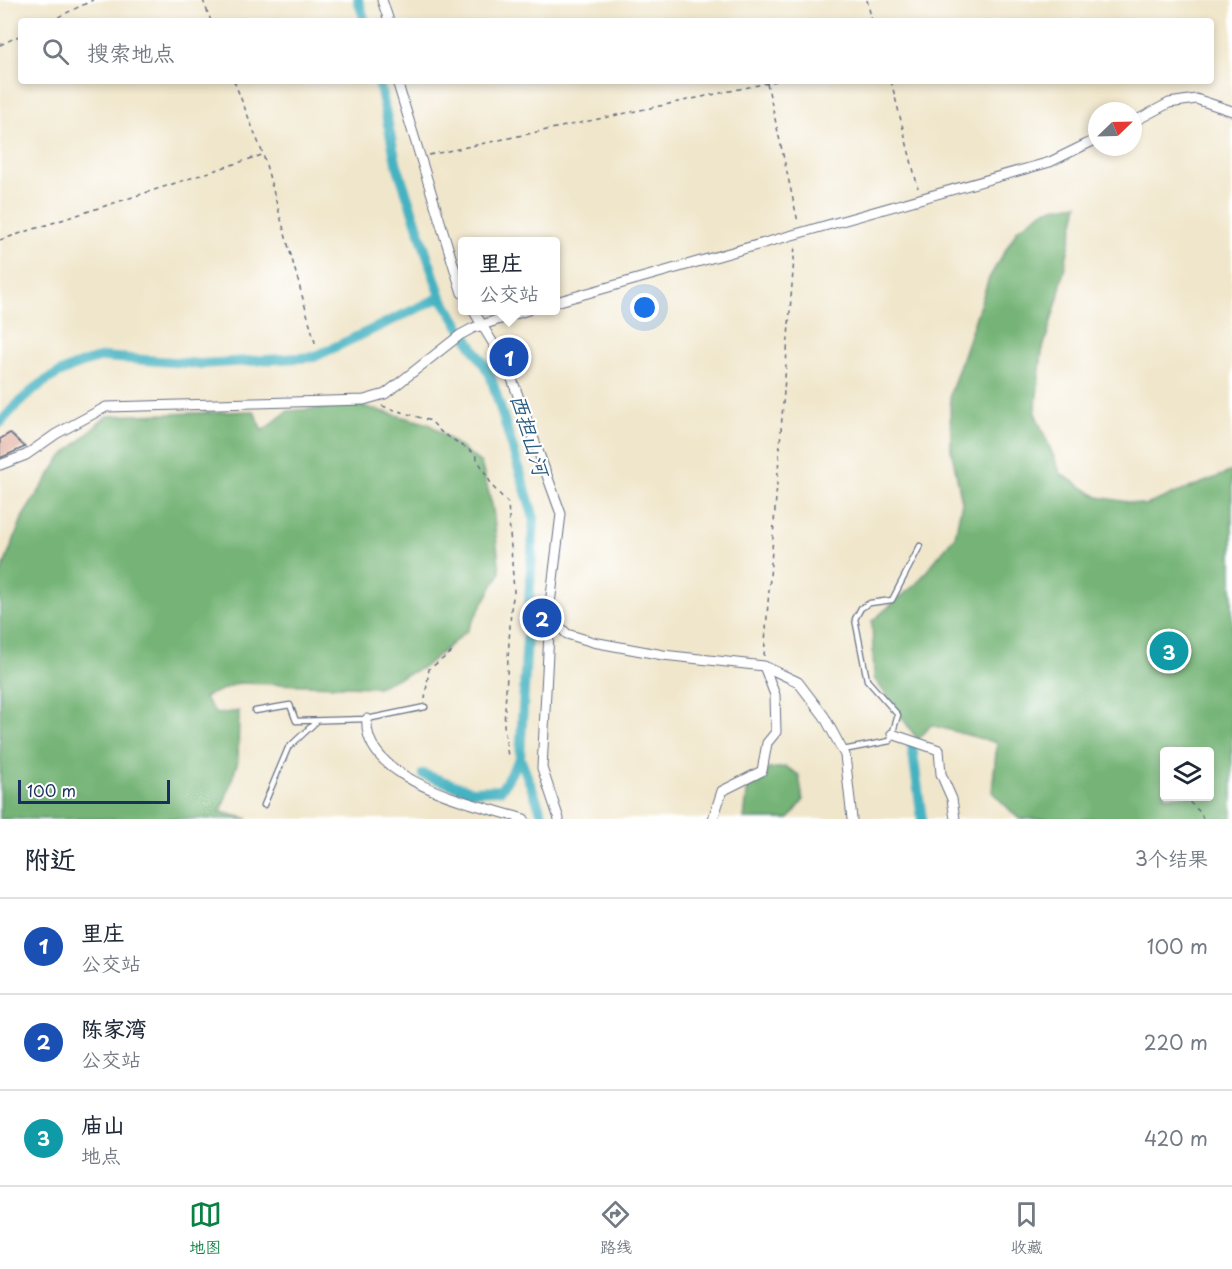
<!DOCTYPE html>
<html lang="zh">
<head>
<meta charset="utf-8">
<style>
	body { margin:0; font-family:"Playpen Sans","LXGW WenKai TC",sans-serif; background:#f2f2f3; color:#1f2937 }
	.controls { position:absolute; right:18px; bottom:18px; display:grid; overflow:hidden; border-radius:6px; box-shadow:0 3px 9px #0003 }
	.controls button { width:54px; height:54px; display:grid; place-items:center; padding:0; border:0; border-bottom:2px solid #e0e1e3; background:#fff; color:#1f2937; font:30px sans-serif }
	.compass { position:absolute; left:1088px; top:102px; width:54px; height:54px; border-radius:50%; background:#fff; box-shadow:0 3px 9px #0003; rotate:67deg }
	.scale { position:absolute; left:18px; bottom:15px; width:152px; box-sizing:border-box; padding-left:6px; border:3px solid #1b2f5e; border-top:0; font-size:16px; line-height:21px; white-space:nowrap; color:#1b2f5e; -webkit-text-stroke:4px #fff; paint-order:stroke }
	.you { position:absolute; left:645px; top:308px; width:21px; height:21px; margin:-15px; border:4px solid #fff; border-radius:50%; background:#1a73e8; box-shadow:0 0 0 9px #1a73e833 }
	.badge { display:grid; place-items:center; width:39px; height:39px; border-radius:50%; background:#0b8043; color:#fff; font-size:20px; font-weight:700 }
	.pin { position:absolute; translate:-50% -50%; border:3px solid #fff; box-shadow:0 2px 6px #0006 }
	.popup { position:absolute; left:458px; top:237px; width:102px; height:78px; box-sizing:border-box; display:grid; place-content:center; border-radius:6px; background:#fff; filter:drop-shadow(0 2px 4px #0005); font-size:20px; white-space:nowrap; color:#747a83 }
	.popup b { font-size:22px; color:#1f2937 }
	.popup::after { content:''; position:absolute; left:50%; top:100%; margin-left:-12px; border:12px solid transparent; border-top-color:#fff }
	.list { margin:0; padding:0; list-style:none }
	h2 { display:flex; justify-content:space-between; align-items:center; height:78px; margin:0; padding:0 24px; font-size:26px }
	h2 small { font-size:20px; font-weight:400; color:#747a83 }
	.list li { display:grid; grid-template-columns:39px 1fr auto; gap:18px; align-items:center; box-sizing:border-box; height:96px; padding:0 24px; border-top:2px solid #e0e1e3 }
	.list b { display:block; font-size:22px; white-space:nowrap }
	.list p { margin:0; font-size:20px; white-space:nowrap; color:#747a83 }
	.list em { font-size:20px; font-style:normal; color:#747a83 }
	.icon { flex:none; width:33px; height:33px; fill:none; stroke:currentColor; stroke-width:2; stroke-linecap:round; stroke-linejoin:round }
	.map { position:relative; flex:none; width:1232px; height:819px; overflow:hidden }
	.search { position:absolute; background:#fff; box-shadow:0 3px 9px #0003; left:18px; right:18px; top:18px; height:66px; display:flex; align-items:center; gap:15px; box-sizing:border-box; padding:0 21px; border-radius:6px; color:#747a83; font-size:22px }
	.sheet { height:366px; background:#fff }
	nav { display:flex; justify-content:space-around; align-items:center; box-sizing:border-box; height:84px; border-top:2px solid #e0e1e3; background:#fff; font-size:16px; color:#747a83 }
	nav a { display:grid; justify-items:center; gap:3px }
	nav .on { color:#0b8043 }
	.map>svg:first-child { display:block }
</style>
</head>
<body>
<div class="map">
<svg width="1232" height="819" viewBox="0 0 1232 819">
	<rect width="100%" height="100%" fill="#fff"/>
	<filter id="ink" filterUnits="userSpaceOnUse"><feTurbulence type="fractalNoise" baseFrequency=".0167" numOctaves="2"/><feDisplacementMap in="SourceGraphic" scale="12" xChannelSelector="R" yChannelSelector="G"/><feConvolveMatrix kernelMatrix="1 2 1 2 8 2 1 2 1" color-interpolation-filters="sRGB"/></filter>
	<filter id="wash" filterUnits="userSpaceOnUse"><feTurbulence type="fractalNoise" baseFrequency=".008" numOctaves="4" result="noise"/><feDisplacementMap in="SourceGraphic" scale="24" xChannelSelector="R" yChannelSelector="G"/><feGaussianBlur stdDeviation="1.35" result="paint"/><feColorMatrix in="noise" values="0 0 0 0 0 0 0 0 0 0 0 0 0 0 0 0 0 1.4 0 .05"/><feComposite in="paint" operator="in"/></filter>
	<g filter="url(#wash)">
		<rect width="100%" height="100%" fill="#f0e6cb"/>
		<path fill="#74b476" stroke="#48726a" stroke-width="1.5" fill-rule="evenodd" d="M1078 204 1058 298 1042 352 1035 413 1061 474 1098 497 1146 505 1232 471V819H1019L992 792 997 743 931 725 918 740 874 678 872 621 917 583 955 536 962 502 951 449 950 394 989 278 1018 229 1047 209ZM1164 752H1210V796H1164Z
			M358 405 429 424 481 463 493 509 500 573 467 631 424 667 377 687 238 683 204 697 216 714 239 711 238 761 221 812 248 819H0V576L23 516 60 459 107 416 254 411 262 431 288 411Z
			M786 767 799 775 803 801 789 819H744L748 785 764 777 768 769Z"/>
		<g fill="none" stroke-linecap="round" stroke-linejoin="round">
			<path stroke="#45b2c1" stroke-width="10" d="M358 0 365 21
				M379 81 396 162 441 297 490 374 534 518 520 758 544 819
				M0 423C31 387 57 368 103 357L201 364 314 357 441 297
				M912 746 922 819
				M423 774 471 791 501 790 520 758"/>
		</g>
		<g id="blocks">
			<path fill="#dfa694" d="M10 433 25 447 0 458V439Z"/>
		</g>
	</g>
	<g filter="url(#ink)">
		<use href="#blocks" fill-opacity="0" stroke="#666f84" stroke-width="1.5"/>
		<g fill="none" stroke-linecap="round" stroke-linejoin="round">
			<g stroke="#666f84" stroke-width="7">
				<path id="service" d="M255 711 290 705 296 721 367 719 425 707
					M843 750 890 741 898 715 867 680 855 619 861 608 870 603 892 600 920 546
					M264 805 288 748 317 721"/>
			</g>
			<g stroke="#666f84" stroke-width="11">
				<path id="minor" d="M382 0 389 21
					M397 81 462 293
					M1133 122 1169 103 1196 99 1232 111
					M556 302 1050 162 1097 139
					M473 310 508 368 561 514 550 604 554 621 567 634 593 642 663 655 764 666 798 682 824 716 845 755 852 819
					M0 465 26 455 56 434 106 407 364 400 385 394 460 335 473 328 528 310
					M550 614 542 768 559 819
					M367 719C362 782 479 805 524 819
					M892 734 939 750 941 774 952 799 955 819
					M713 819 722 791 762 771 767 743 776 732 775 695 764 666"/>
			</g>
			<path stroke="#666f84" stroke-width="1.5" stroke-dasharray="4.5 4.5" stroke-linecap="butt" d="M203 0 211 21
				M867 0 872 21
				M50 21 93 0
				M0 45 21 35
				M234 81 263 154 316 346
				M891 81 918 188
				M767 83 798 222
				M429 155 777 81
				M0 240 262 155
				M382 406 431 421 441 432 474 453 493 487 508 503 514 592 511 609 504 725 508 757
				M764 656 795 245
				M425 699 429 669 452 652
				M1183 796 1201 813 1203 819"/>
			<use href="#service" stroke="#fff" stroke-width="4.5"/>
			<use href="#minor" stroke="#fff" stroke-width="9"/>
		</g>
	</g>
	<g text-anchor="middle" stroke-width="4.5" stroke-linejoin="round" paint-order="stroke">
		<g font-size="21" font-style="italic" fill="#2a5d81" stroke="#fff">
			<text transform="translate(529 435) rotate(73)" y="7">西担山河</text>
		</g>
	</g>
</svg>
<div class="controls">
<button><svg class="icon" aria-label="layers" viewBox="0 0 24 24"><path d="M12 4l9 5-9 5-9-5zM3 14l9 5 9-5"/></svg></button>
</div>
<svg class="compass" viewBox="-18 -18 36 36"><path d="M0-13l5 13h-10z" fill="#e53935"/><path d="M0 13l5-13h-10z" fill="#747a83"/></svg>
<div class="scale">100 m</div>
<div class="you"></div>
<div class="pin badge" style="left:509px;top:357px;background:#1a4fb4">1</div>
<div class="popup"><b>里庄</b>公交站</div>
<div class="pin badge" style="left:542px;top:618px;background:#1a4fb4">2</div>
<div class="pin badge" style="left:1169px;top:651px;background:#0f9aa8">3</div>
<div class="search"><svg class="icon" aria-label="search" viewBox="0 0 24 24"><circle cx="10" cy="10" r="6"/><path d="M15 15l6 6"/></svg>搜索地点</div>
</div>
<section class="sheet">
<h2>附近<small>3个结果</small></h2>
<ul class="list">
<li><span class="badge" style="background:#1a4fb4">1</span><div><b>里庄</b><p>公交站</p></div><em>100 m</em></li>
<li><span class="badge" style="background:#1a4fb4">2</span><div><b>陈家湾</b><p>公交站</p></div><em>220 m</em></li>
<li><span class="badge" style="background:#0f9aa8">3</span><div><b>庙山</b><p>地点</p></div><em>420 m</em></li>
</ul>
</section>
<nav>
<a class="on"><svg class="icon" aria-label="map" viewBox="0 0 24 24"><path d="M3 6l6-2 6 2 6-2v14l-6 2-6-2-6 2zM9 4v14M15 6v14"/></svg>地图</a>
<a><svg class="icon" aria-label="directions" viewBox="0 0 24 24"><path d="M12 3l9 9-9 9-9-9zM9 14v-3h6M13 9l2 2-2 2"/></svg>路线</a>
<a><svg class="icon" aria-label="saved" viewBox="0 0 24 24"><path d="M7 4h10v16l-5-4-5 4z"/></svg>收藏</a>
</nav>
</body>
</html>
